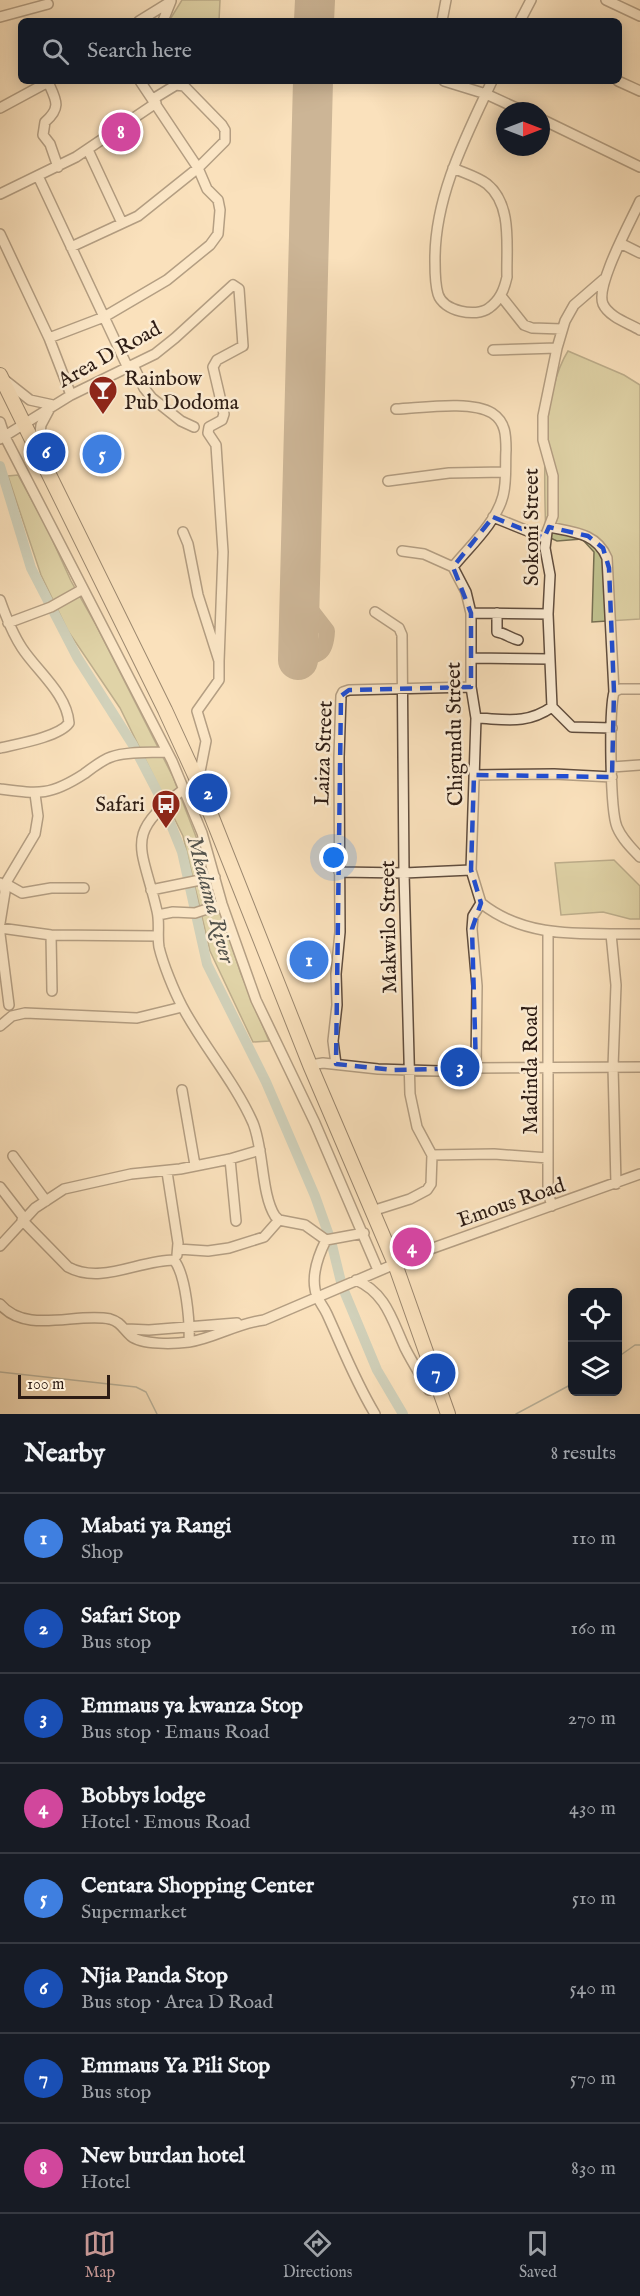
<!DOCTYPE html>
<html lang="en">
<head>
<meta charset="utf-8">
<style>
	body { margin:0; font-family:"IM FELL English",serif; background:#20242c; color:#f1f3f6 }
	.controls { position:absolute; right:18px; bottom:18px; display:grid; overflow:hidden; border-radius:9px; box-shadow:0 3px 15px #0003 }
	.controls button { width:54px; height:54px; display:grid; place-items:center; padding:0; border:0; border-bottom:2px solid #363941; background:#171b24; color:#f1f3f6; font:30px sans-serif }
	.compass { position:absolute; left:496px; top:102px; width:54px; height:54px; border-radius:50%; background:#171b24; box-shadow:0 3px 15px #0003; rotate:90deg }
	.scale { position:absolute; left:18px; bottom:15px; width:92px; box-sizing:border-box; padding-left:6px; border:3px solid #2d1c14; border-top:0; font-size:16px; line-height:21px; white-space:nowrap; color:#2d1c14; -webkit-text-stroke:4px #fcecd3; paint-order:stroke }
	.you { position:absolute; left:334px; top:858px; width:21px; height:21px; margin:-15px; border:4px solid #fff; border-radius:50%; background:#1a73e8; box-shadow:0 0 0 9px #1a73e833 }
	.badge { display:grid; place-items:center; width:39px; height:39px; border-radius:50%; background:#c59692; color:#fff; font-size:20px; font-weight:700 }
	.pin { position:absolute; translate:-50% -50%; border:3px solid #fff; box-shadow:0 2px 6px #0006 }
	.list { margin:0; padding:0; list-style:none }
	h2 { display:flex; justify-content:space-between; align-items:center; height:78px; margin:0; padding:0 24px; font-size:26px }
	h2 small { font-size:20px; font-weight:400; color:#9ea1a6 }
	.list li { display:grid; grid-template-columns:39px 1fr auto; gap:18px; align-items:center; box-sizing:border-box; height:90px; padding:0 24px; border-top:2px solid #363941 }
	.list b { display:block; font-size:22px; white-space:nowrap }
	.list p { margin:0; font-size:20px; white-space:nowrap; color:#9ea1a6 }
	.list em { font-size:20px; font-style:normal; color:#9ea1a6 }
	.icon { flex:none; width:33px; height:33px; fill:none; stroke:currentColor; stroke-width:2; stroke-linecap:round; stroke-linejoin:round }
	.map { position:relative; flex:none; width:640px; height:1414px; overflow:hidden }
	.search { position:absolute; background:#171b24; box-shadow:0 3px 15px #0003; left:18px; right:18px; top:18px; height:66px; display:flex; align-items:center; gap:15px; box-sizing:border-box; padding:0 21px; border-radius:9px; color:#9ea1a6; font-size:22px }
	.sheet { height:798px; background:#171b24 }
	nav { display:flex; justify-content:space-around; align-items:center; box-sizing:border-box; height:84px; border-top:2px solid #363941; background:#171b24; font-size:16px; color:#9ea1a6 }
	nav a { display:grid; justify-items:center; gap:3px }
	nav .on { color:#c59692 }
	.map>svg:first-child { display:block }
</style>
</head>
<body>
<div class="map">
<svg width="640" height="1414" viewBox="0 0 640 1414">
	<rect width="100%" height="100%" fill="#fae1bc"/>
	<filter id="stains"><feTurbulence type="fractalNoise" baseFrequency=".00333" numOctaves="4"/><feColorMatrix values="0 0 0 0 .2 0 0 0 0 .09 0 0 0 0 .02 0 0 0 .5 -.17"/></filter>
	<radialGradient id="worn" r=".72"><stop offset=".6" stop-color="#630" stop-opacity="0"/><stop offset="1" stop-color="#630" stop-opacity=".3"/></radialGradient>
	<path fill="#c0c28f" stroke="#766f52" stroke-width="1.5" d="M182 0H220L219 21H169Z
		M568 351 624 375 640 385V619L592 622 594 552 582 539 557 541 546 536C544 484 540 396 568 351Z
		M18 475 46 526 71 581 96 625 173 777 195 834 241 974 269 1041 253 1042 210 951 183 836 120 708 68 631 41 575 8 476Z
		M614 860 640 886V919H630L603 912 561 915 555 863Z"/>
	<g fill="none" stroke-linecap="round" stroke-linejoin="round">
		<path stroke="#727c76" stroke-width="1.5" d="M618 1357 635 1345H640
			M0 1372 136 1387 146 1392 157 1414
			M516 1414 572 1384"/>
		<path stroke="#a0bcb8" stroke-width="10" d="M0 466 31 568 77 657 133 745 159 795 182 852 207 964 266 1082 315 1196 331 1241 342 1286 377 1370 403 1414"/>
		<path stroke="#947e68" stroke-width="16" d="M298 658C320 656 326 653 327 631L300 596"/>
		<path stroke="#947e68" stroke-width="40" d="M314 21 315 0
			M298 660 313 81"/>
		<g stroke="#604d3e" stroke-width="12">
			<path id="minor" d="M606 0 640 16
				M0 17 48 4
				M139 21 170 2
				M163 21 171 1
				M442 21 446 0
				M520 21 531 0
				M444 81 486 94 523 111
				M618 81 640 91
				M48 82C56 100 62 107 45 122L43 135 50 144 58 167
				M0 108 50 81
				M541 119 640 167
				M88 150 122 223
				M453 168C464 173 478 177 487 184 513 205 506 247 507 277 504 290 500 300 489 308 476 318 443 311 438 294 435 284 435 272 435 262 434 198 465 138 492 81
				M38 176 128 368
				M0 194 76 157 156 103
				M640 201C631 221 595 286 603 304 609 317 628 323 640 330
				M0 234 49 338 71 395
				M620 243 640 253
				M71 247 138 216 198 168 225 141V130L222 125 184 86 176 85 153 99
				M501 296 524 325 532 328 562 329
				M49 338 104 317 167 280 210 245 218 234 220 210 218 200 207 189 198 168 140 81
				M493 350 557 348
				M133 365 144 388 152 398 181 421 194 427
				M6 381 30 400 53 405
				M396 409C421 408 471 400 492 413 506 422 506 436 506 450 505 465 507 481 503 496 496 523 470 546 453 567
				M0 422 5 437 172 761 202 833 222 904 256 1000 315 1123 378 1270
				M0 439 71 395 155 354 175 338 233 285 239 289 243 346 217 360 213 367 224 414 222 420 209 427 208 433 216 445 223 552 219 661
				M38 450 41 425 49 410
				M388 481 449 473 505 472
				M493 517 545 538
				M549 527C573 532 597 533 607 558L614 692
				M183 532 188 544 198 595 219 661V680L197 711 206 741 198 782
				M402 551 424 554 453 567 466 592 471 613V687L476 718 471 870 481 903
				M0 600C6 617 12 633 22 648 37 671 67 694 69 723 59 737 17 744 0 748
				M471 613 548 614
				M497 613V632C505 633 510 638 518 640
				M8 623 51 607 83 589
				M471 658 549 659
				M640 689H620L614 692C609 711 610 810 617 827 622 839 632 849 640 857
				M552 707 548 614 550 575 545 548 547 532 553 516V476L543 440V416L557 348 565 321 574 305 604 279
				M552 707 572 727 612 728
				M476 718C505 719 526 725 552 707
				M612 767 640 765
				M474 775 554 774 612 777
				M0 789C39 794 50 796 84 774 92 768 102 760 111 757 128 751 150 753 167 752
				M184 789C122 836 142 845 157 911 160 923 157 935 159 947 163 964 174 991 182 1006 203 1046 235 1082 253 1123 264 1150 261 1194 275 1216L279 1220 305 1225 326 1240 364 1233
				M339 872 404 873 471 870
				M0 883 4 886 5 892 0 923
				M6 884 22 893 51 888H84
				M4 886 35 834 38 816 35 794
				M151 890 215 877
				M481 903C527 940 585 933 640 934
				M158 915 173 912 195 913 222 904
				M0 928 51 935 158 936
				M548 933V1193L552 1206
				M0 934 9 1005
				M611 934 616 985 613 1067 616 1184
				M51 935 52 991
				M0 1026 12 1016 25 1013 137 1018 182 1007
				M336 1064 333 1041 337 1005 336 974 340 932 339 757 341 696 343 692 349 690 471 687
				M310 1065 323 1063 378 1069 440 1071 476 1068 640 1067
				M476 1068 477 986 472 929 473 916 481 903
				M182 1090 195 1165
				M432 1155 494 1154 548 1158
				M13 1156 46 1201
				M230 1159 236 1221
				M167 1172 178 1243 177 1255
				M0 1187 24 1218
				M372 1211 410 1199 427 1190 431 1184 432 1155 417 1127 410 1094 404 873 402 635 399 628 375 612
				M22 1220 68 1267C101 1285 139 1260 174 1260 186 1275 190 1322 189 1342
				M326 1240C319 1254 312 1273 315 1289 316 1299 323 1305 327 1314 343 1349 355 1381 375 1414
				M0 1246 35 1208 64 1189 131 1174 180 1169 230 1159 260 1150
				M178 1249 208 1251 229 1248 264 1237 279 1220
				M394 1262 640 1174
				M356 1280C386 1293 392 1320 405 1348 412 1362 421 1376 429 1390
				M0 1304C26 1335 76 1312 110 1319 121 1322 123 1329 131 1336 142 1345 174 1344 189 1342 215 1338 237 1323 264 1320L395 1264
				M126 1329 149 1330 237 1323"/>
		</g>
		<g stroke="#2d1c14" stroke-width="16">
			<path id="highway" d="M0 375 165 710 198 782 310 1065 395 1264 448 1414"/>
		</g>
		<use href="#minor" stroke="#fcecd3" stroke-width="9"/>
		<use href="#highway" stroke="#fae1bc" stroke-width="14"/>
	</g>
	<path d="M0 0H640V1414H0ZM493 517 544 538 549 527 588 536 603 548 609 568 614 692 612 777 474 775 471 870 481 903 472 929 476 1068 394 1070 336 1064 341 696 349 690 471 687V613L453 567Z" fill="#fae1bc" fill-opacity=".55" fill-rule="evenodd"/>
	<path fill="none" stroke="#1d4ed8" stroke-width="4.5" stroke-dasharray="12 8" stroke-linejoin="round" d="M493 517 544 538 549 527 588 536 603 548 609 568 614 692 612 777 474 775 471 870 481 903 472 929 476 1068 394 1070 336 1064 341 696 349 690 471 687V613L453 567Z"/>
	<defs>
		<g id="bar-pin" transform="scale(1.5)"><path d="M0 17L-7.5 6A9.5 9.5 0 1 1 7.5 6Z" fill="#8f2418" stroke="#fcecd3"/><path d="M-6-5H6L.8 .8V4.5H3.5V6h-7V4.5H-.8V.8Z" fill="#fff"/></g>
		<g id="bus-pin" transform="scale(1.5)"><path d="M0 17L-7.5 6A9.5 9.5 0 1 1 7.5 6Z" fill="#8f2418" stroke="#fcecd3"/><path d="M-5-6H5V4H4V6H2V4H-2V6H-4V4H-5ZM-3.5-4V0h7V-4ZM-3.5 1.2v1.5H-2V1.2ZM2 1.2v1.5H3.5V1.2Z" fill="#fff"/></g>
	</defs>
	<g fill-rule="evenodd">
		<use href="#bar-pin" x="103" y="390"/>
		<use href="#bus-pin" x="166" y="804"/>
	</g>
	<g text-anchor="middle" stroke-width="5" stroke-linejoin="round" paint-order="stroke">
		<g font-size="21" fill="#2d1c14" stroke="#fcecd3">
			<text transform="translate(109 354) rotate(-29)" y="7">Area D Road</text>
			<text transform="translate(531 527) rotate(-90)" y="7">Sokoni Street</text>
			<text transform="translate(454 734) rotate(-91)" y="7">Chigundu Street</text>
			<text transform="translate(323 753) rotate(-88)" y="7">Laiza Street</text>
			<text transform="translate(388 927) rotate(-91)" y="7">Makwilo Street</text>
			<text transform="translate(530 1070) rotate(-90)" y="7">Madinda Road</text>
			<text transform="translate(511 1202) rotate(-19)" y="7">Emous Road</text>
		</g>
		<g font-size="21" fill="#2d1c14" stroke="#fcecd3" text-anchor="start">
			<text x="124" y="385">Rainbow<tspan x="124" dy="24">Pub Dodoma</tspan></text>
			<text x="145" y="811" text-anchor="end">Safari</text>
		</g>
		<g font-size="22" font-style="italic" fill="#55544d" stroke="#fcecd3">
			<text transform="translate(212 899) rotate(75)" y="8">Mkalama River</text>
		</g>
	</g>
	<rect width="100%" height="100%" filter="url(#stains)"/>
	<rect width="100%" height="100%" fill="url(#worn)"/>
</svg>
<div class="controls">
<button><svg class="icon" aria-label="locate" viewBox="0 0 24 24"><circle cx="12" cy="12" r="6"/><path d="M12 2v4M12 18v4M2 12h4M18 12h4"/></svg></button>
<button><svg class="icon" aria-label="layers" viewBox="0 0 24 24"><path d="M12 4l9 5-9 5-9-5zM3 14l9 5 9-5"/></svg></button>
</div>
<svg class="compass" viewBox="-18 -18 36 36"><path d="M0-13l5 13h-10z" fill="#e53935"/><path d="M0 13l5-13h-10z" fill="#9ea1a6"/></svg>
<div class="scale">100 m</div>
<div class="you"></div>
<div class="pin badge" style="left:309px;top:960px;background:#3f7fe0">1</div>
<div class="pin badge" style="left:208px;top:793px;background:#1a4fb4">2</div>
<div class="pin badge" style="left:460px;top:1067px;background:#1a4fb4">3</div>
<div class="pin badge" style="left:412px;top:1247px;background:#d1479c">4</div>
<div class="pin badge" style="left:102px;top:454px;background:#3f7fe0">5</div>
<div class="pin badge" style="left:46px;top:452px;background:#1a4fb4">6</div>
<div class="pin badge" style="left:436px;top:1373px;background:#1a4fb4">7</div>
<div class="pin badge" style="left:121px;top:132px;background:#d1479c">8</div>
<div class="search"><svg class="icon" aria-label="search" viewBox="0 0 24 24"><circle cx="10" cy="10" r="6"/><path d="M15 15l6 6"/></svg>Search here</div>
</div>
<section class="sheet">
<h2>Nearby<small>8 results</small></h2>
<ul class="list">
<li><span class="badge" style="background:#3f7fe0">1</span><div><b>Mabati ya Rangi</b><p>Shop</p></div><em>110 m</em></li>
<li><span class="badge" style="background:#1a4fb4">2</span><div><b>Safari Stop</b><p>Bus stop</p></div><em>160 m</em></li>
<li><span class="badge" style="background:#1a4fb4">3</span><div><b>Emmaus ya kwanza Stop</b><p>Bus stop · Emaus Road</p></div><em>270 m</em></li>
<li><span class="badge" style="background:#d1479c">4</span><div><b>Bobbys lodge</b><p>Hotel · Emous Road</p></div><em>430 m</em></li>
<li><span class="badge" style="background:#3f7fe0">5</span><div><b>Centara Shopping Center</b><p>Supermarket</p></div><em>510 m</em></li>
<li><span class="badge" style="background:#1a4fb4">6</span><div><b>Njia Panda Stop</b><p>Bus stop · Area D Road</p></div><em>540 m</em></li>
<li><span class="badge" style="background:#1a4fb4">7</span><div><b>Emmaus Ya Pili Stop</b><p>Bus stop</p></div><em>570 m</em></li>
<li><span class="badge" style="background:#d1479c">8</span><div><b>New burdan hotel</b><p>Hotel</p></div><em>830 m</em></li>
</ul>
</section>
<nav>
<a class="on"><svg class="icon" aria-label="map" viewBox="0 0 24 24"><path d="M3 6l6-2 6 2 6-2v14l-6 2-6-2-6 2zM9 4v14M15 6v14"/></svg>Map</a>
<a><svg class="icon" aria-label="directions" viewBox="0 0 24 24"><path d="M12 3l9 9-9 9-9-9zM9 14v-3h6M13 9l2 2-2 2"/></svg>Directions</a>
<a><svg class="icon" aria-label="saved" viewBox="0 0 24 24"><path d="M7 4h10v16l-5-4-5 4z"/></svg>Saved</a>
</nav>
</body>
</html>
